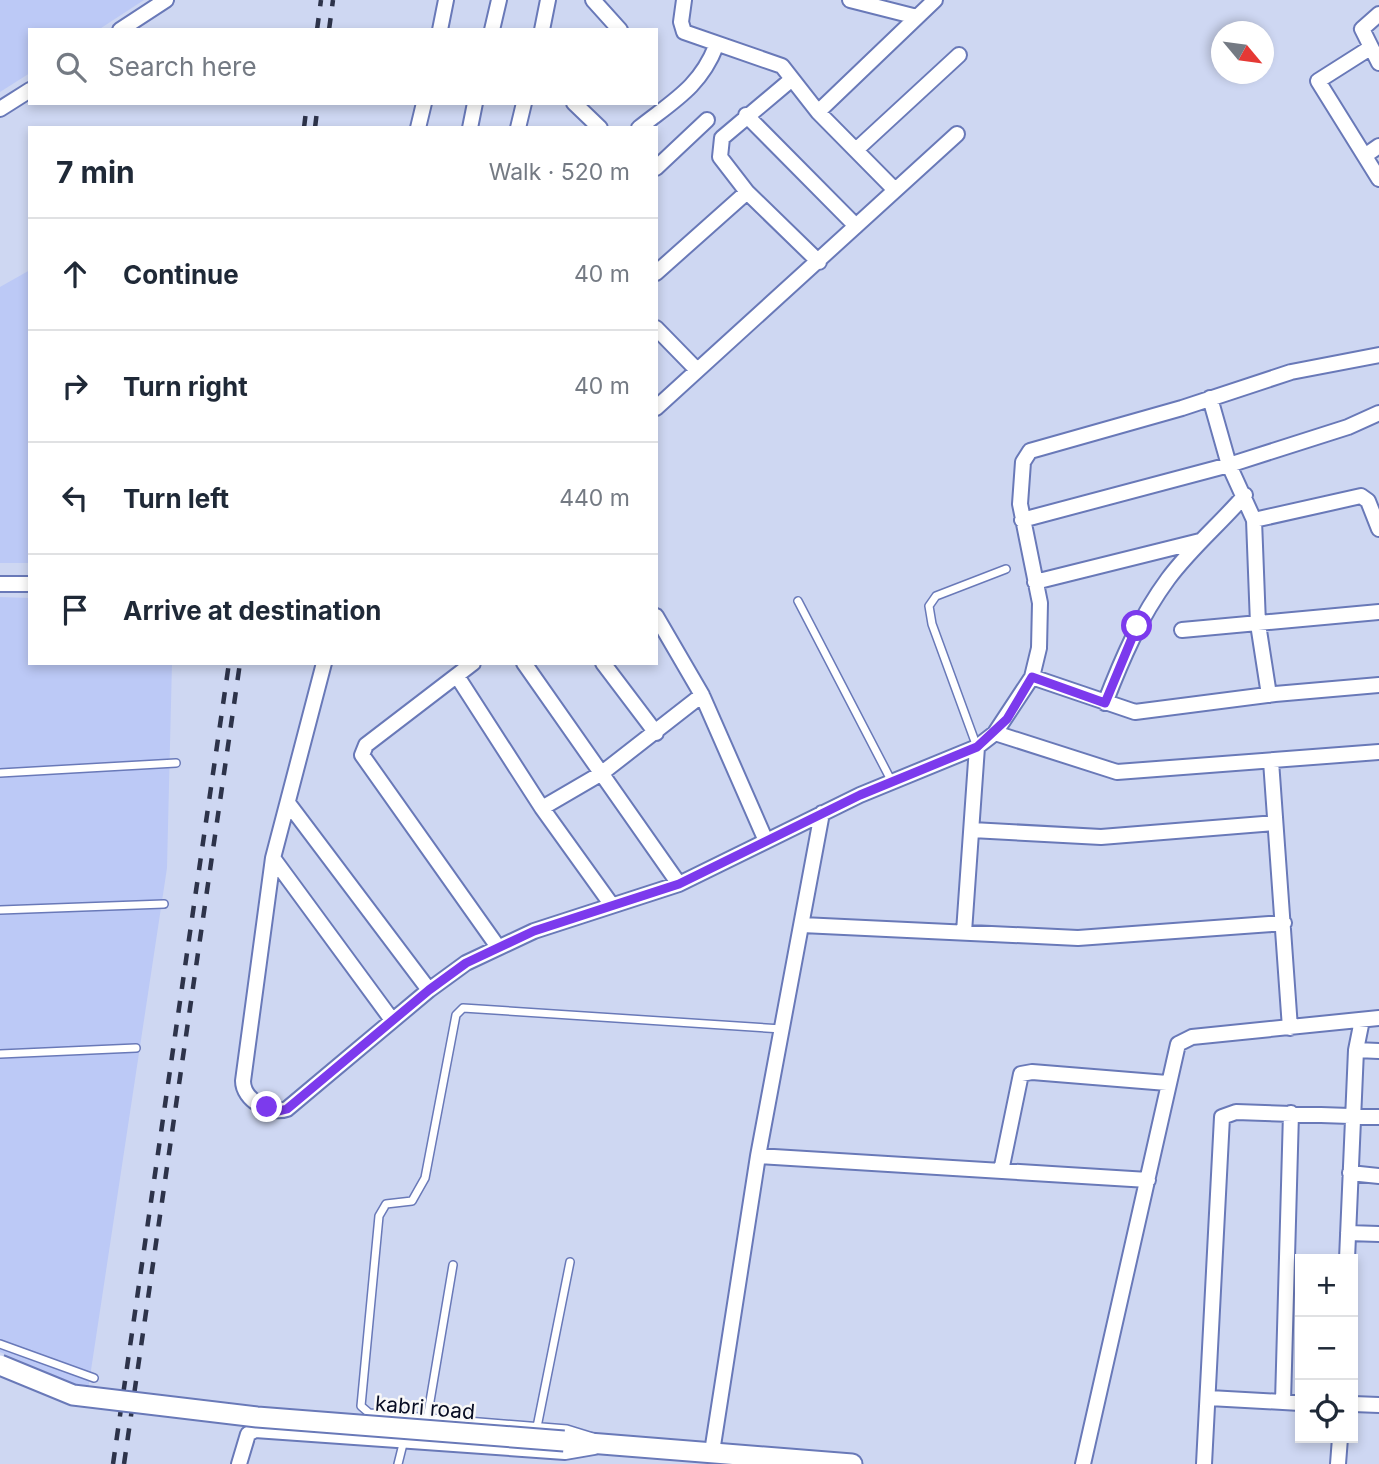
<!DOCTYPE html>
<html lang="en">
<head>
<meta charset="utf-8">
<style>
	body { margin:0; font-family:Inter,sans-serif; background:#f6f6f7; color:#1f2937 }
	.controls { position:absolute; right:21px; bottom:21px; display:grid; overflow:hidden; border-radius:0px; box-shadow:0 4px 10px #0003 }
	.controls button { width:63px; height:63px; display:grid; place-items:center; padding:0; border:0; border-bottom:2px solid #e0e1e3; background:#fff; color:#1f2937; font:35px sans-serif }
	.compass { position:absolute; left:1211px; top:21px; width:63px; height:63px; border-radius:50%; background:#fff; box-shadow:0 4px 10px #0003; rotate:119deg }
	.stop { position:absolute; width:21px; height:21px; margin:-16px; border:5px solid #7c3aed; border-radius:50%; background:#fff }
	.stop.end { background:#7c3aed; border-color:#fff; box-shadow:0 2px 7px #0008 }
	.list { margin:0; padding:0; list-style:none }
	h2 { display:flex; justify-content:space-between; align-items:center; height:91px; margin:0; padding:0 28px; font-size:30px }
	h2 small { font-size:23px; font-weight:400; color:#747a83 }
	.list li { display:grid; grid-template-columns:46px 1fr auto; gap:21px; align-items:center; box-sizing:border-box; height:112px; padding:0 28px; border-top:2px solid #e0e1e3 }
	.list b { display:block; font-size:26px; white-space:nowrap }
	.list em { font-size:23px; font-style:normal; color:#747a83 }
	.icon { flex:none; width:38px; height:38px; fill:none; stroke:currentColor; stroke-width:2; stroke-linecap:round; stroke-linejoin:round }
	.map { position:relative; flex:none; width:1379px; height:1464px; overflow:hidden }
	.search { position:absolute; background:#fff; box-shadow:0 4px 10px #0003; left:28px; top:28px; width:630px; height:77px; display:flex; align-items:center; gap:18px; box-sizing:border-box; padding:0 24px; border-radius:0px; color:#747a83; font-size:26px }
	.panel { position:absolute; background:#fff; box-shadow:0 4px 10px #0003; left:28px; top:126px; width:630px; height:539px; border-radius:0px }
	.map>svg:first-child { display:block }
</style>
</head>
<body>
<div class="map">
<svg width="1379" height="1464" viewBox="0 0 1379 1464">
	<rect width="100%" height="100%" fill="#ced7f2"/>
	<path fill="#bcc9f6" d="M0 0H144L98 30H30V73L0 92Z
		M30 270V563H0V287Z
		M0 597 30 598V663H172L167 868 88 1390 0 1352Z"/>
	<g fill="none" stroke-linecap="round" stroke-linejoin="round">
		<g stroke="#6979b8" stroke-width="10">
			<path id="service" d="M798 601 892 782
				M977 747 932 624 929 606 936 596 1006 569
				M0 773 176 763
				M0 910 164 904
				M0 1054 136 1048
				M0 1344 94 1378
				M427 1419 453 1265
				M537 1427 570 1262
				M593 1437 567 1429 369 1413 361 1406 379 1216 386 1204 412 1201 425 1178 456 1015 463 1008 782 1029
				M398 1464 404 1440"/>
		</g>
		<g stroke="#6979b8" stroke-width="18">
			<path id="minor" d="M593 0 620 30
				M684 0 681 22 684 32 782 66 818 112 895 190
				M850 0 917 17
				M1379 14 1362 29 1379 63
				M120 30 166 0
				M440 30 446 0
				M492 30 499 0
				M542 30 548 0
				M1370 48 1318 81 1379 179
				M792 79 722 138 720 157 747 192 819 262
				M574 103 600 128
				M0 109 30 90
				M818 112 935 0
				M746 115 856 226
				M418 128 424 103
				M470 128 475 103
				M518 128 524 103
				M639 128C673 101 700 87 716 46
				M856 150 959 55
				M1366 155 1379 146
				M656 168 707 120
				M656 273 747 192
				M656 328 697 370
				M1210 398 1229 465 1254 520 1258 624 1269 695
				M656 408 957 134
				M1022 520 1229 465 1348 427 1379 413
				M1254 520 1361 496 1368 501 1379 529
				M1035 582 1200 541
				M0 584H30
				M656 616 702 695 766 841
				M1182 630 1379 612
				M324 663 273 858 243 1081C243 1100 270 1115 287 1109L429 990 466 963 534 931 679 884 860 795 977 747 995 733 1032 677 1039 648 1040 603 1020 504 1023 462 1030 451 1182 408 1291 372 1379 355
				M473 663 366 745 362 755 498 947
				M524 663 679 884
				M603 663 656 733
				M457 676 542 808 611 904
				M1032 677 1135 712 1275 694 1379 685
				M1105 703C1122 659 1140 617 1168 579 1191 548 1220 524 1245 495
				M995 733 1117 772 1379 752
				M1271 761 1290 1028
				M288 803 429 990
				M542 808 602 773 702 695
				M972 830 1101 837 1274 823
				M273 858 392 1020
				M802 925 1078 938 1284 923
				M964 932 977 747
				M1356 1050 1379 1051
				M758 1156 1148 1180
				M1001 1171 1021 1074 1032 1072 1167 1083
				M1350 1173 1379 1176
				M1348 1233 1379 1234
				M1347 1259 1356 1050 1362 1020
				M1209 1398 1300 1403
				M1283 1402 1291 1113
				M1353 1404 1379 1405
				M712 1452 758 1156 822 813
				M239 1464 248 1434 255 1430 565 1452 594 1447
				M1083 1464 1178 1044 1192 1037 1379 1018
				M1204 1464 1222 1117 1236 1112 1379 1117
				M1338 1464 1340 1438"/>
		</g>
		<g stroke="#6979b8" stroke-width="23">
			<path id="tertiary" d="M564 1441 852 1464"/>
		</g>
		<use href="#service" stroke="#fff" stroke-width="7"/>
		<use href="#minor" stroke="#fff" stroke-width="14"/>
		<use href="#tertiary" stroke="#fff" stroke-width="19"/>
		<path stroke="#2d334a" stroke-width="4.5" stroke-dasharray="12 12" stroke-linecap="butt" d="M317 30 321 0
			M329 30 333 0
			M304 128 307 103
			M315 128 318 103
			M113 1464 229 663
			M124 1464 240 663"/>
		<g stroke="#6979b8" stroke-width="23" stroke-linecap="butt">
			<path id="tertiary-bridge" d="M0 1365 73 1395 257 1417 564 1441"/>
		</g>
		<use href="#tertiary-bridge" stroke="#fff" stroke-width="19"/>
	</g>
	<g fill="none" stroke-linecap="round" stroke-linejoin="round">
		<path stroke="#7c3aed" stroke-width="9" d="M267 1107 279 1111 287 1109 429 990 466 963 534 931 679 884 860 795 977 747 1007 719 1032 677 1105 703 1137 626"/>
	</g>
	<g text-anchor="middle" stroke-width="5" stroke-linejoin="round" paint-order="stroke">
		<g font-size="21" fill="#080d24" stroke="#f8f8f8">
			<text transform="translate(425 1408) rotate(5)" y="7">kabri road</text>
		</g>
	</g>
</svg>
<div class="controls">
<button>+</button>
<button>−</button>
<button><svg class="icon" aria-label="locate" viewBox="0 0 24 24"><circle cx="12" cy="12" r="6"/><path d="M12 2v4M12 18v4M2 12h4M18 12h4"/></svg></button>
</div>
<svg class="compass" viewBox="-18 -18 36 36"><path d="M0-13l5 13h-10z" fill="#e53935"/><path d="M0 13l5-13h-10z" fill="#747a83"/></svg>
<div class="stop" style="left:1137px;top:626px"></div>
<div class="stop end" style="left:267px;top:1107px"></div>
<div class="search"><svg class="icon" aria-label="search" viewBox="0 0 24 24"><circle cx="10" cy="10" r="6"/><path d="M15 15l6 6"/></svg>Search here</div>
<section class="panel">
<h2>7 min<small>Walk · 520 m</small></h2>
<ul class="list">
<li><svg class="icon" aria-label="ahead" viewBox="0 0 24 24"><path d="M12 20V5M6 11l6-6 6 6"/></svg><div><b>Continue</b></div><em>40 m</em></li>
<li><svg class="icon" aria-label="right" viewBox="0 0 24 24"><path d="M7 20v-9h11M14 6l5 5-5 5"/></svg><div><b>Turn right</b></div><em>40 m</em></li>
<li><svg class="icon" aria-label="left" viewBox="0 0 24 24"><path d="M17 20v-9H6M10 6l-5 5 5 5"/></svg><div><b>Turn left</b></div><em>440 m</em></li>
<li><svg class="icon" aria-label="arrive" viewBox="0 0 24 24"><path d="M6 21V4h12l-3 4 3 4H6"/></svg><div><b>Arrive at destination</b></div></li>
</ul>
</section>
</div>
</body>
</html>
